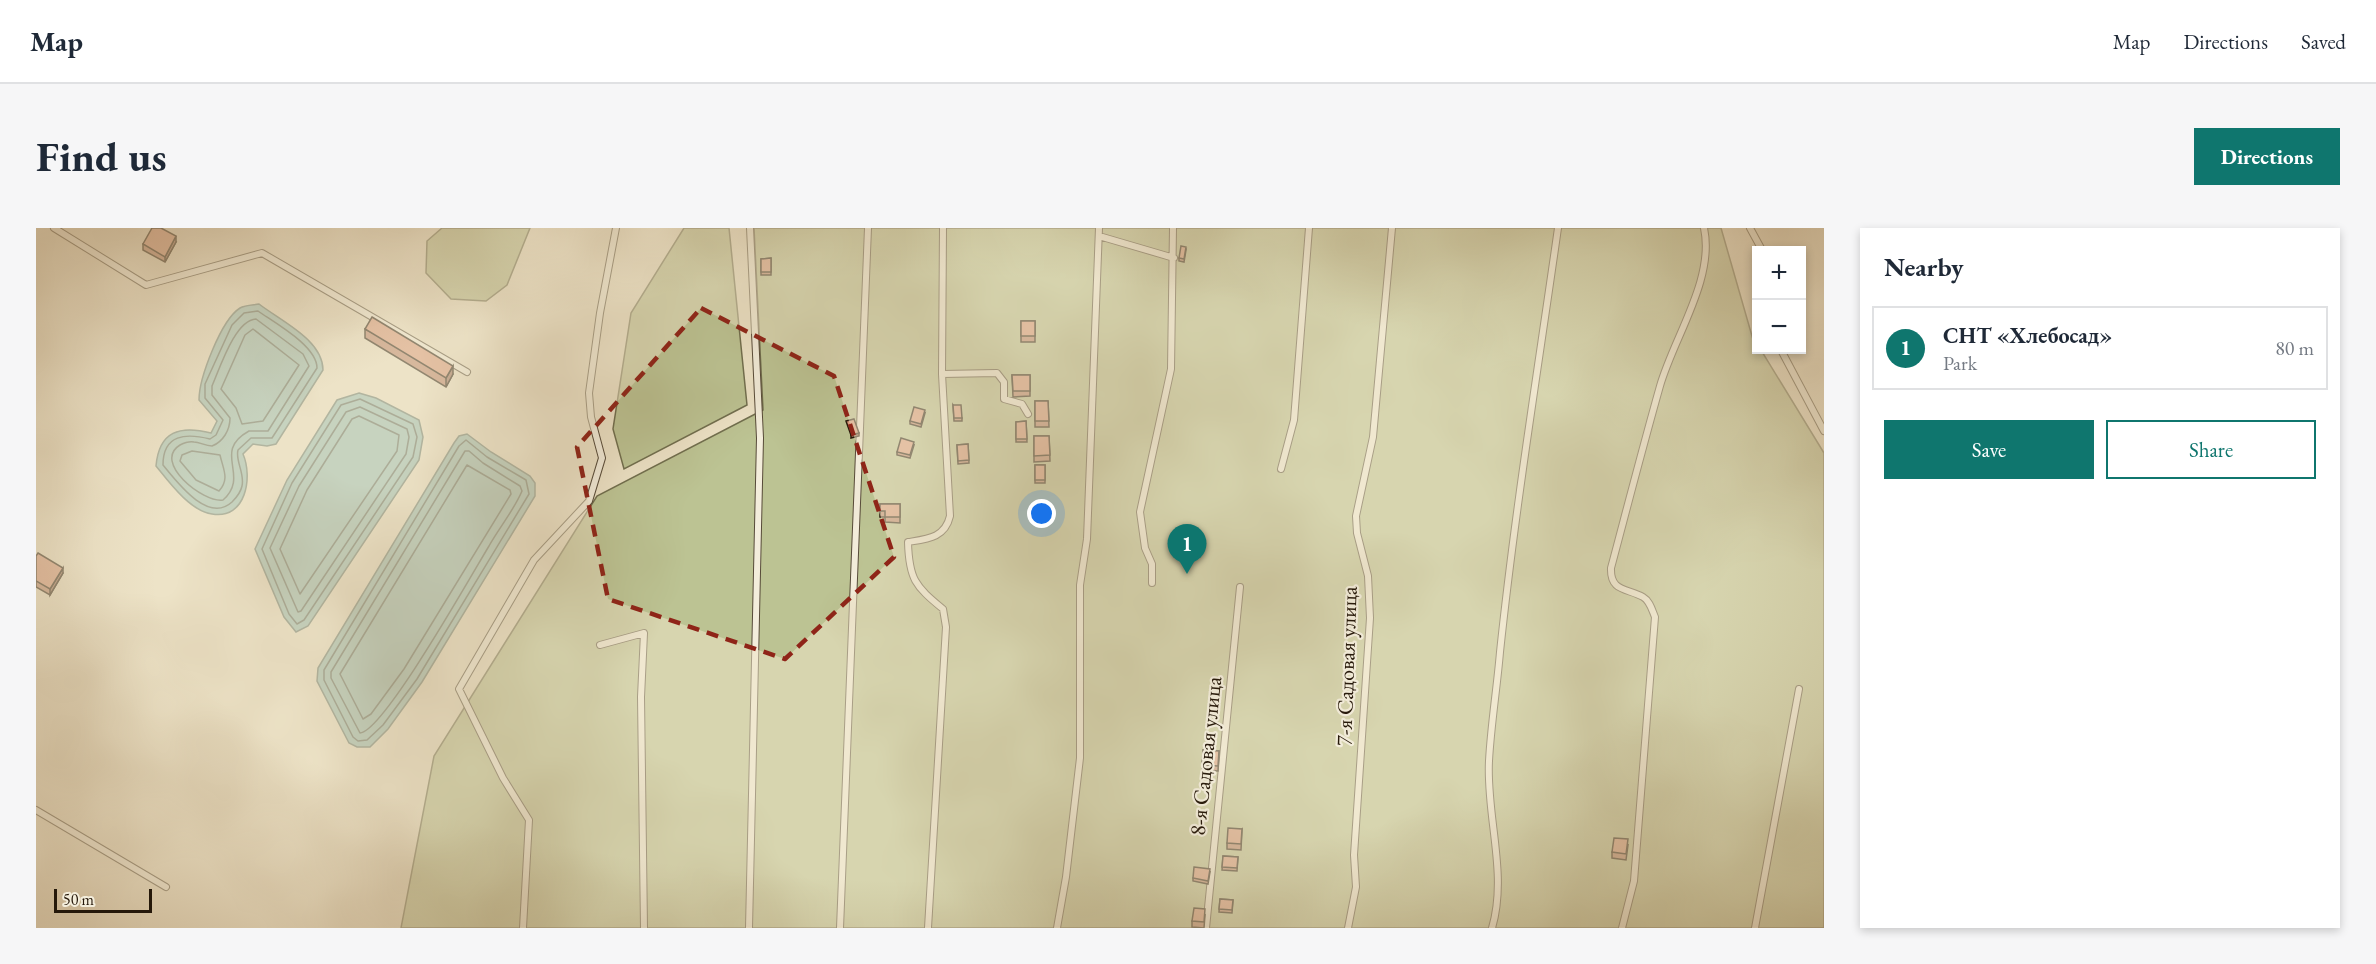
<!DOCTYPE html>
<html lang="en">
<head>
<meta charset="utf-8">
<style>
	body { margin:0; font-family:"EB Garamond",serif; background:#f6f6f7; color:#1f2937 }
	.controls { position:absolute; right:18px; top:18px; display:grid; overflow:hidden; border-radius:0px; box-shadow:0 3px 9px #0003 }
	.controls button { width:54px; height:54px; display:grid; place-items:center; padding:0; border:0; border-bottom:2px solid #e0e1e3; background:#fff; color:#1f2937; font:30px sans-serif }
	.scale { position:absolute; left:18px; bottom:15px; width:98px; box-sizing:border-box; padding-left:6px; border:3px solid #25180a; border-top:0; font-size:16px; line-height:21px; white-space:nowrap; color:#25180a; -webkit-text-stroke:4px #f3eddb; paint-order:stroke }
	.you { position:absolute; left:1006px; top:286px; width:21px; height:21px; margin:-15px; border:4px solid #fff; border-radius:50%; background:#1a73e8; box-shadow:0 0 0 9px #1a73e833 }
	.badge { display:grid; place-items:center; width:39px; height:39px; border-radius:50%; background:#0f766e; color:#fff; font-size:20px; font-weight:700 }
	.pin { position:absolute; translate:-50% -50px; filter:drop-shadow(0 2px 3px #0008) }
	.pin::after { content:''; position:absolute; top:32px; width:21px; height:18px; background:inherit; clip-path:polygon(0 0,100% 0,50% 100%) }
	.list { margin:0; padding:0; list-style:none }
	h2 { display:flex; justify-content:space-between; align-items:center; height:78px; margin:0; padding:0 24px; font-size:26px }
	h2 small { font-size:20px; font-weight:400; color:#747a83 }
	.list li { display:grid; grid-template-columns:39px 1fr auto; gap:18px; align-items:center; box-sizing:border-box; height:84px; margin:0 12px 12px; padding:0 12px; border:2px solid #e0e1e3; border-radius:0px }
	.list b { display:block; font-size:22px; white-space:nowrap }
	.list p { margin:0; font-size:20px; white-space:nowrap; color:#747a83 }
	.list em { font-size:20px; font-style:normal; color:#747a83 }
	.actions { display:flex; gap:12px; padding:18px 24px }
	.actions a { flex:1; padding:14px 0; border:2px solid #0f766e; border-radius:0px; text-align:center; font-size:21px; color:#0f766e }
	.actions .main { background:#0f766e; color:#fff }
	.map { position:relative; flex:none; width:1788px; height:700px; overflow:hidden; border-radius:0px }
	header { display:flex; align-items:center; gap:36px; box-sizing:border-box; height:84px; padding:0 30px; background:#fff; border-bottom:2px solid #e0e1e3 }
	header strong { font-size:28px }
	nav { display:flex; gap:33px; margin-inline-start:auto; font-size:21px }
	.intro { display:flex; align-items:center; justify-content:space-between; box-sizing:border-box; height:144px; padding:0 36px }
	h1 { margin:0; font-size:42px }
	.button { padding:15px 27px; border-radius:0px; background:#0f766e; color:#fff; font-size:21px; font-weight:700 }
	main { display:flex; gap:36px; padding:0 36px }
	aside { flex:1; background:#fff; border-radius:0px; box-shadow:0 3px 9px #0003 }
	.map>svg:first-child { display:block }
</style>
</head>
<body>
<header>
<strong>Map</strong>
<nav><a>Map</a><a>Directions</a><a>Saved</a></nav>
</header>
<div class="intro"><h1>Find us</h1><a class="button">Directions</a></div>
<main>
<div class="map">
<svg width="1788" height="700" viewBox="0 0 1788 700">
	<rect width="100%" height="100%" fill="#ede3c7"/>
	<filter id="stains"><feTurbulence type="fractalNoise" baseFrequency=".00333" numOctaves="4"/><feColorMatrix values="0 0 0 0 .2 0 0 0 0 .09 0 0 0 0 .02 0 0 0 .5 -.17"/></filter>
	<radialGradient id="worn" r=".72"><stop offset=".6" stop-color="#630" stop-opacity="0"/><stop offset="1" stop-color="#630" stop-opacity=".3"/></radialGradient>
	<path fill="#bcc393" stroke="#706e4e" stroke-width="1.5" d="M406 0H494L471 57 450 73 415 71 390 45 391 13Z
		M648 0H693L711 177 588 241 577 201 595 85Z
		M718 0H1685L1720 122H1725L1788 225V700H365L398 528 561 268 727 182Z"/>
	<path fill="#99beb5" stroke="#6b7c71" stroke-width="1.5" d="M223 76C245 93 287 112 287 142L240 216 231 218 217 216 207 226C217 249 210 292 176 286 154 283 133 254 120 238 123 203 144 197 175 205L181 193 163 172C163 150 185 92 204 80 209 77 217 77 223 76Z
		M323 165 340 170 383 192 387 209 383 232 272 398 260 404 248 389 219 321 251 252 301 172Z
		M431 206 455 224 494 248 499 255V268L386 454 352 501 334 519H321L313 515 281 453 282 440 418 215 423 208Z"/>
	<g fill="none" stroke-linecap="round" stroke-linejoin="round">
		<path stroke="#5f6b60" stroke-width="1.5" d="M222 83C239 95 281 118 281 140L236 210H215L202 222C199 233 209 245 206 258 205 263 200 270 196 274 172 296 141 254 127 237 127 206 150 205 174 211L180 207 187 192 169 170V156L196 97 208 85Z
			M220 91 267 126 273 138 232 203H213C175 224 215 247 187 272 167 275 116 234 144 217 148 215 153 213 158 214 164 214 169 218 176 218 187 214 194 202 194 190L176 167V158C184 140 199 92 220 91Z
			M217 101 263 137 227 193 206 196 200 180 185 161 209 107Z
			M324 171 377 196 381 209 377 229 268 392 261 396 253 386 226 321 256 255 305 177Z
			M324 179 371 201 373 209 370 226 265 383 262 384 234 320 263 258 310 184Z
			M323 188 363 207 361 223 264 366 244 321 271 262 316 191Z
			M430 212 451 229 490 252 493 266 381 451 347 497 331 512 322 513 317 509 288 452V442L423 218Z
			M156 223 184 227C187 241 194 251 183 263L160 252 144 233 146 227Z
			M429 223H433L447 235 484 258 486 263C478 282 463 300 453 318 436 346 348 503 324 505L295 450V444Z
			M431 237 474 262 475 266 368 441 335 486 327 491 304 446Z"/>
		<g stroke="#574b39" stroke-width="8">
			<path id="service" d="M18 0 110 57 226 25 431 144
				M1714 0 1726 22
				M1063 8 1138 30
				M1745 122 1788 203
				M906 146 961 145 968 154V171L986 176 992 186
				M1245 241 1258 192 1273 0
				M1116 355V336L1109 320 1104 284 1135 141 1137 0
				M564 417 608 405 605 469 608 700
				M0 582 130 659
				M487 700 493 592 467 550 423 461 498 332 553 273 566 230 555 189 553 165 564 85 580 0
				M713 700 724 210 714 0
				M804 700 832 0
				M892 700 910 399 907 381C879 358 873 351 872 314 891 311 909 310 914 288L906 146 907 0
				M1021 700 1030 649 1044 530V357L1051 311 1063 0
				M1170 700 1204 359
				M1312 700 1320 659 1318 627 1334 390 1332 348 1321 305 1320 288 1337 209 1356 0
				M1456 700C1472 646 1450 588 1453 533 1455 496 1461 460 1464 424 1479 282 1502 141 1522 0
				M1586 700 1598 653 1619 389C1616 382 1614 373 1607 369 1591 360 1574 364 1575 340 1591 280 1607 218 1624 158 1638 109 1679 51 1668 0
				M1719 700 1763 461"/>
		</g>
		<use href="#service" stroke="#f3eddb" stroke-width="6"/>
	</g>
	<path fill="#bd846b" stroke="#25180a" stroke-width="1.5" d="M140 14 129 34 107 22V16Z
		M1150 22 1148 34 1143 33V30Z
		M735 30V47H725V31Z
		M985 93H999V114H985Z
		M329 101 417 146 410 159 329 110Z
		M976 147H994V168L977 169Z
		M999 173H1012L1013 199H999Z
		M917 177 926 190V193H918Z
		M889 185 885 199 874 196V193Z
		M990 193 991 214H980V194Z
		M998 208H1013L1014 233 998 234Z
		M932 216 933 235 922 236 921 217Z
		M878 217 874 230 861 227V224Z
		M999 237H1009V255H999Z
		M844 276H864V295L849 294V289H844Z
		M0 328 27 345 14 367 0 359Z
		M1167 522 1183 523 1182 543 1166 542Z
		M1206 601 1205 622 1191 621V615Z
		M1592 617 1590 632 1576 630V624Z
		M1187 628 1202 629 1201 643 1186 642Z
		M1174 644 1172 656 1157 653V650Z
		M1184 671 1197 672 1196 685 1183 684Z
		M1169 687 1168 700 1156 699V693Z"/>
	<path fill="#9a6b57" stroke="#25180a" stroke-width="1.5" d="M140 8V14L129 34V29Z
		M417 138V146L410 159V150Z
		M823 205V208L815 210V207Z
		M27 340V345L14 367V361Z"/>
	<path fill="#dc997c" stroke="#25180a" stroke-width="1.5" d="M116 0H125L140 8 129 29 107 16Z
		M1145 18 1150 19 1148 31 1143 30Z
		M735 30V44H725V31Z
		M336 89 417 138 410 150 329 101Z
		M985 93H999V108H985Z
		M976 147H994V163H977Z
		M999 173H1012L1013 193H999Z
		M917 177H925L926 190H918Z
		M878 179 889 182 885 196 874 193Z
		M818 191 823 205 815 207 810 193Z
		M990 193 991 211H980V194Z
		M998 208H1013L1014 227 998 228Z
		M865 210 878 214 874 227 861 224Z
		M932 216 933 232 922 233 921 217Z
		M999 237H1009V252H999Z
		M844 276H864V289H849V283H844Z
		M2 325 27 340 14 361 0 353V328Z
		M1167 522 1183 523 1182 538 1166 537Z
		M1192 600 1206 601 1205 616 1191 615Z
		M1578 610 1592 611 1590 626 1576 624Z
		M1187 628 1202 629 1201 640 1186 639Z
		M1158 639 1174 641 1172 653 1157 650Z
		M1184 671 1197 672 1196 682 1183 681Z
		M1158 680 1169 681 1168 694 1156 693Z"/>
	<path d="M0 0H1788V700H0ZM665 80 798 148 858 329 749 431 572 371 541 219Z" fill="#ede3c7" fill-opacity=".55" fill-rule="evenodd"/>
	<path fill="none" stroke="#8f2418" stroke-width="4.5" stroke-dasharray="12 8" stroke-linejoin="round" d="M665 80 798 148 858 329 749 431 572 371 541 219Z"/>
	<g text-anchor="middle" stroke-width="4.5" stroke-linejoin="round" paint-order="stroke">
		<g font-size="22" fill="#25180a" stroke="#f3eddb">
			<text transform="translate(1310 438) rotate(-88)" y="8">7-я Садовая улица</text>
			<text transform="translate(1169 528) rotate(-84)" y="8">8-я Садовая улица</text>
		</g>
	</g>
	<rect width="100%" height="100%" filter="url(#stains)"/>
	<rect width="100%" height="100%" fill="url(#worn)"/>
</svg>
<div class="controls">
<button>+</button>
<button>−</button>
</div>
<div class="scale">50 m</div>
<div class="you"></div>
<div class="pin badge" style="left:1151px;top:346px">1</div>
</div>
<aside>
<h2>Nearby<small></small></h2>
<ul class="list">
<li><span class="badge">1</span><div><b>СНТ «Хлебосад»</b><p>Park</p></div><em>80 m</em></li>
</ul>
<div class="actions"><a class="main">Save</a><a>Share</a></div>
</aside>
</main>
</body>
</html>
